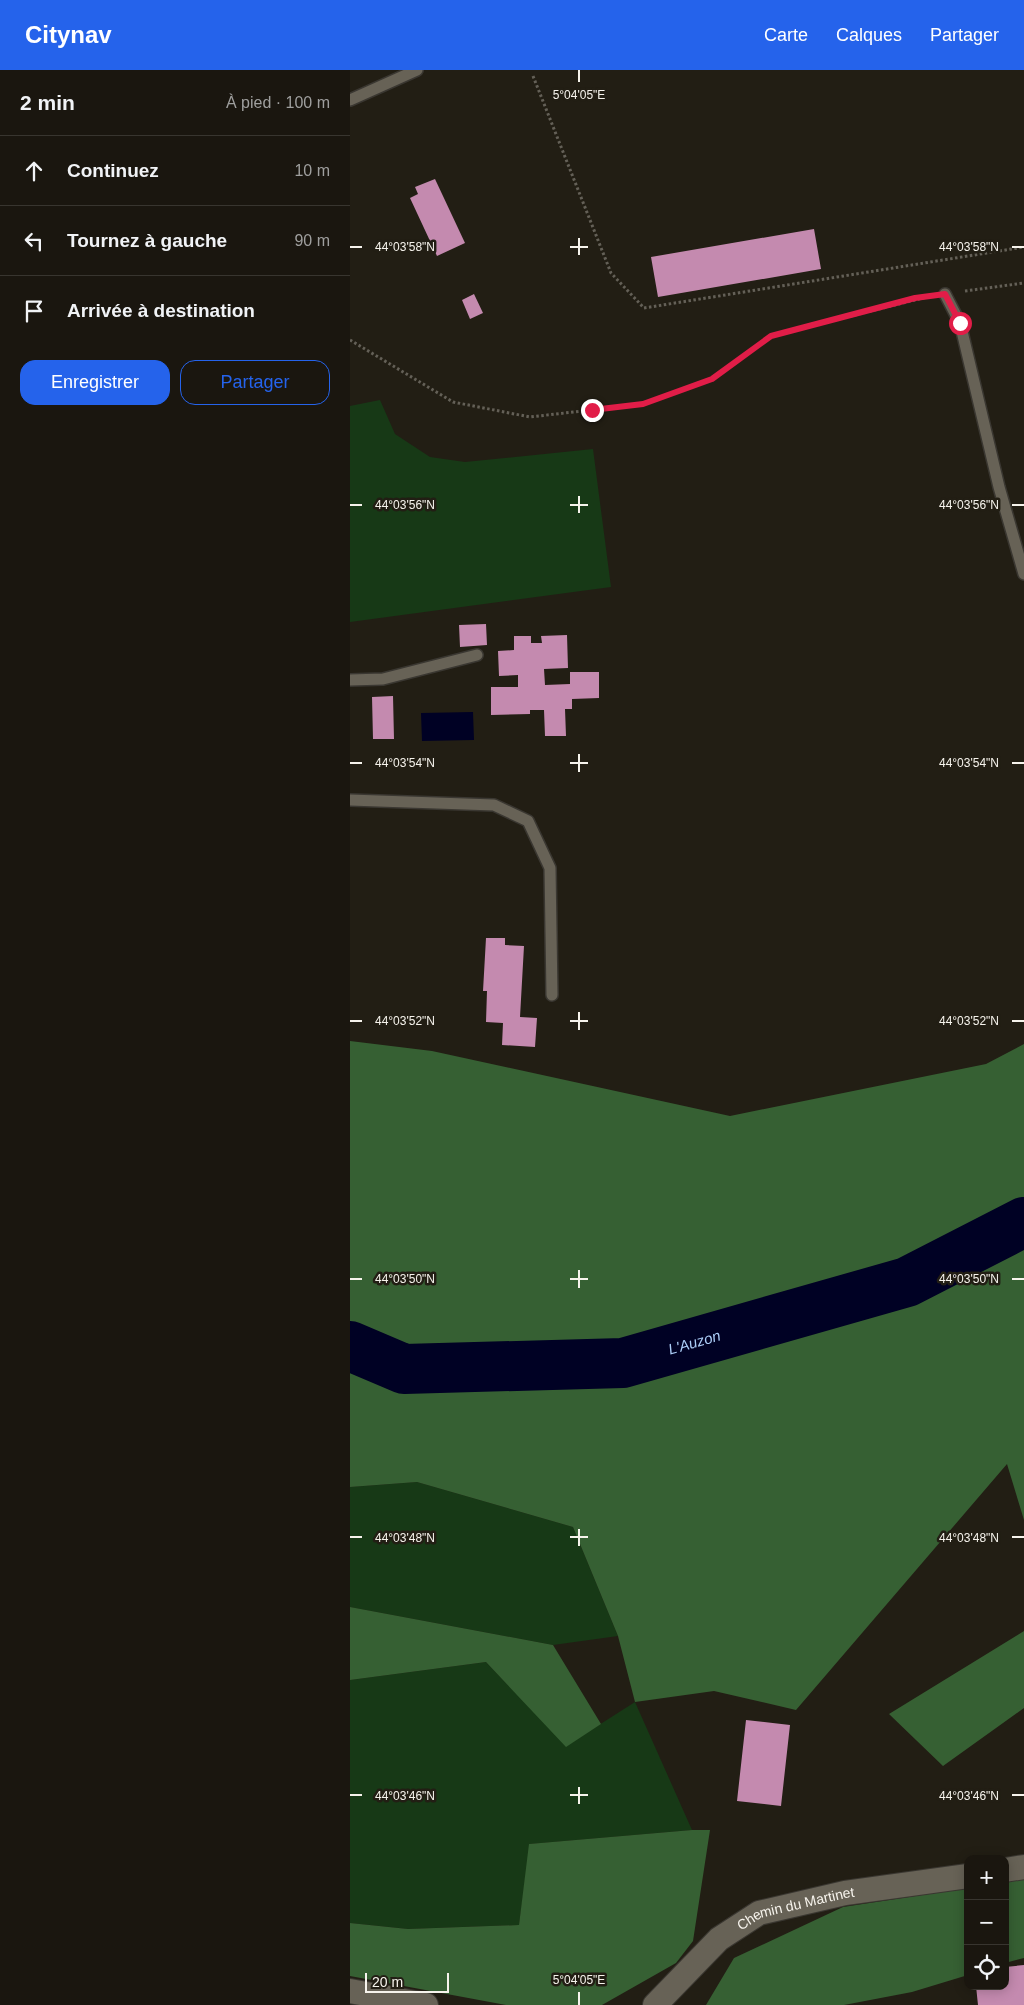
<!DOCTYPE html>
<html lang="fr">
<head>
<meta charset="utf-8">
<style>
	body { margin:0; font-family:Helvetica,sans-serif; background:#231f18; color:#f1f3f6 }
	.controls { position:absolute; right:15px; bottom:15px; display:grid; overflow:hidden; border-radius:10px; box-shadow:0 2px 12px #0003 }
	.controls button { width:45px; height:45px; display:grid; place-items:center; padding:0; border:0; border-bottom:1px solid #38352f; background:#1a160f; color:#f1f3f6; font:25px sans-serif }
	.scale { position:absolute; left:15px; bottom:12px; width:84px; box-sizing:border-box; padding-left:5px; border:2px solid #f6f3ec; border-top:0; font-size:14px; line-height:18px; white-space:nowrap; color:#f6f3ec; -webkit-text-stroke:4px #221e14; paint-order:stroke }
	.stop { position:absolute; width:15px; height:15px; margin:-11px; border:4px solid #e11d48; border-radius:50%; background:#fff }
	.stop.end { background:#e11d48; border-color:#fff; box-shadow:0 1px 5px #0008 }
	.list { margin:0; padding:0; list-style:none }
	h2 { display:flex; justify-content:space-between; align-items:center; height:65px; margin:0; padding:0 20px; font-size:21px }
	h2 small { font-size:16px; font-weight:400; color:#9f9f9e }
	.list li { display:grid; grid-template-columns:32px 1fr auto; gap:15px; align-items:center; box-sizing:border-box; height:70px; padding:0 20px; border-top:1px solid #38352f }
	.list b { display:block; font-size:19px; white-space:nowrap }
	.list em { font-size:16px; font-style:normal; color:#9f9f9e }
	.actions { display:flex; gap:10px; padding:15px 20px }
	.actions a { flex:1; padding:11px 0; border:1px solid #2563eb; border-radius:15px; text-align:center; font-size:18px; color:#2563eb }
	.actions .main { background:#2563eb; color:#fff }
	.icon { flex:none; width:28px; height:28px; fill:none; stroke:currentColor; stroke-width:2; stroke-linecap:round; stroke-linejoin:round }
	.map { position:relative; flex:none; width:674px; height:1935px; overflow:hidden }
	header { display:flex; align-items:center; gap:30px; box-sizing:border-box; height:70px; padding:0 25px; background:#2563eb; color:#fff }
	header strong { font-size:24px }
	nav { display:flex; gap:28px; margin-inline-start:auto; font-size:18px }
	main { display:flex }
	aside { flex:1; background:#1a160f }
	.map>svg:first-child { display:block }
</style>
</head>
<body>
<header>
<strong>Citynav</strong>
<nav><a>Carte</a><a>Calques</a><a>Partager</a></nav>
</header>
<main>
<aside>
<h2>2 min<small>À pied · 100 m</small></h2>
<ul class="list">
<li><svg class="icon" aria-label="ahead" viewBox="0 0 24 24"><path d="M12 20V5M6 11l6-6 6 6"/></svg><div><b>Continuez</b></div><em>10 m</em></li>
<li><svg class="icon" aria-label="left" viewBox="0 0 24 24"><path d="M17 20v-9H6M10 6l-5 5 5 5"/></svg><div><b>Tournez à gauche</b></div><em>90 m</em></li>
<li><svg class="icon" aria-label="arrive" viewBox="0 0 24 24"><path d="M6 21V4h12l-3 4 3 4H6"/></svg><div><b>Arrivée à destination</b></div></li>
</ul>
<div class="actions"><a class="main">Enregistrer</a><a>Partager</a></div>
</aside>
<div class="map">
<svg width="674" height="1935" viewBox="0 0 674 1935">
	<rect width="100%" height="100%" fill="#221e14"/>
	<path fill="#173916" d="M30 330 45 364 80 387 115 392 243 379 261 517 0 552V336Z
		M67 1412 223 1457 268 1566 203 1575 0 1537V1417Z
		M136 1592 216 1676 285 1632 342 1760 180 1774 169 1855 58 1859 0 1853V1610Z"/>
	<path fill="#366033" d="M0 971 82 981 380 1046 636 994 674 974V1450L657 1394 446 1640 364 1621 285 1632 268 1566 223 1457 67 1412 0 1417Z
		M0 1537 203 1575 251 1654 216 1677 136 1592 0 1610Z
		M674 1561V1638L593 1696 539 1644Z
		M342 1760H360L343 1871 326 1893 252 1935H156L0 1906V1853L58 1859 169 1855 179 1774Z
		M674 1809V1888L655 1893V1812Z
		M618 1818V1905L562 1922 494 1935H356L384 1888 493 1837Z"/>
	<path fill="#000124" d="M123 642 124 670 72 671 71 643Z"/>
	<g fill="none" stroke-linecap="round" stroke-linejoin="round">
		<path stroke="#000124" stroke-width="50" id="s1" d="M0 1276 54 1299 273 1293 557 1212 674 1152"/>
	</g>
	<path fill="#c48aaf" d="M85 109 115 173 87 186 60 128 68 124 65 117Z
		M464 159 471 199 308 227 301 187Z
		M124 224 133 243 120 249 112 230Z
		M136 554 137 575 110 577 109 555Z
		M217 565 218 598 194 599 195 615 220 614V602H249V628L222 629V639H215L216 666H195L194 640H180V644L141 645V617H168V605L149 606 148 581 164 580V566H181V573H192L191 566Z
		M43 626 44 669H23L22 627Z
		M136 868H155V875L174 876 170 947 187 948 185 977 152 975 153 953 136 952 137 921H133Z
		M396 1650 440 1655 431 1736 387 1731Z
		M674 1895V1935H628L626 1916H655V1897Z"/>
	<g fill="none" stroke-linecap="round" stroke-linejoin="round">
		<g stroke="#3a3731" stroke-width="14">
			<path id="service" d="M0 30 67 0
				M595 224 610 253 649 417 674 504
				M0 610 33 609 127 585
				M0 730 144 735 178 751 200 798 202 925"/>
		</g>
		<g stroke="#3a3731" stroke-width="26">
			<g id="minor">
				<path d="M655 1800 674 1797"/>
				<path d="M0 1921 76 1935"/>
				<path id="s2" d="M305 1935 369 1869 409 1843 495 1823 618 1806"/>
			</g>
		</g>
		<path stroke="#646057" stroke-width="3" stroke-dasharray="2.5 2.5" stroke-linecap="butt" d="M183 6 261 203 294 238 674 177
			M615 221 674 213
			M0 270 103 332 180 347 293 334 362 309 421 266 577 227"/>
		<use href="#service" stroke="#676256" stroke-width="11"/>
		<use href="#minor" stroke="#676256" stroke-width="24"/>
	</g>
	<g fill="none" stroke-linecap="round" stroke-linejoin="round">
		<path stroke="#e11d48" stroke-width="6" d="M242 340 293 334 362 309 421 266 565 228 595 224 610 253"/>
	</g>
	<path fill="none" stroke="#f6f3ec" stroke-width="2" d="M229 0V12M229 168V185M0 177H12M220 177H238M662 177H674M229 426V443M0 435H12M220 435H238M662 435H674M229 684V702M0 693H12M220 693H238M662 693H674M229 942V960M0 951H12M220 951H238M662 951H674M229 1200V1218M0 1209H12M220 1209H238M662 1209H674M229 1459V1476M0 1467H12M220 1467H238M662 1467H674M229 1717V1734M0 1725H12M220 1725H238M662 1725H674M229 1922V1935"/>
	<g text-anchor="middle" stroke-width="5" stroke-linejoin="round" paint-order="stroke">
		<g font-size="14" fill="#f6f3ec" stroke="#221e14">
			<text dy="5" stroke="none"><textPath href="#s2" startOffset="176">Chemin du Martinet</textPath></text>
		</g>
		<g font-size="15" font-style="italic" fill="#abcdf7" stroke="#221e14">
			<text dy="5" stroke="none"><textPath href="#s1" startOffset="352">L'Auzon</textPath></text>
		</g>
	</g>
	<g font-size="12" text-anchor="middle" fill="#f6f3ec" stroke="#221e14" stroke-width="5" stroke-linejoin="round" paint-order="stroke">
		<text x="229" y="29">5°04'05"E</text>
		<text x="55" y="181">44°03'58"N</text>
		<text x="619" y="181">44°03'58"N</text>
		<text x="55" y="439">44°03'56"N</text>
		<text x="619" y="439">44°03'56"N</text>
		<text x="55" y="697">44°03'54"N</text>
		<text x="619" y="697">44°03'54"N</text>
		<text x="55" y="955">44°03'52"N</text>
		<text x="619" y="955">44°03'52"N</text>
		<text x="55" y="1213">44°03'50"N</text>
		<text x="619" y="1213">44°03'50"N</text>
		<text x="55" y="1472">44°03'48"N</text>
		<text x="619" y="1472">44°03'48"N</text>
		<text x="55" y="1730">44°03'46"N</text>
		<text x="619" y="1730">44°03'46"N</text>
		<text x="229" y="1914">5°04'05"E</text>
	</g>
</svg>
<div class="controls">
<button>+</button>
<button>−</button>
<button><svg class="icon" aria-label="locate" viewBox="0 0 24 24"><circle cx="12" cy="12" r="6"/><path d="M12 2v4M12 18v4M2 12h4M18 12h4"/></svg></button>
</div>
<div class="scale">20 m</div>
<div class="stop" style="left:610px;top:253px"></div>
<div class="stop end" style="left:242px;top:340px"></div>
</div>
</main>
</body>
</html>
